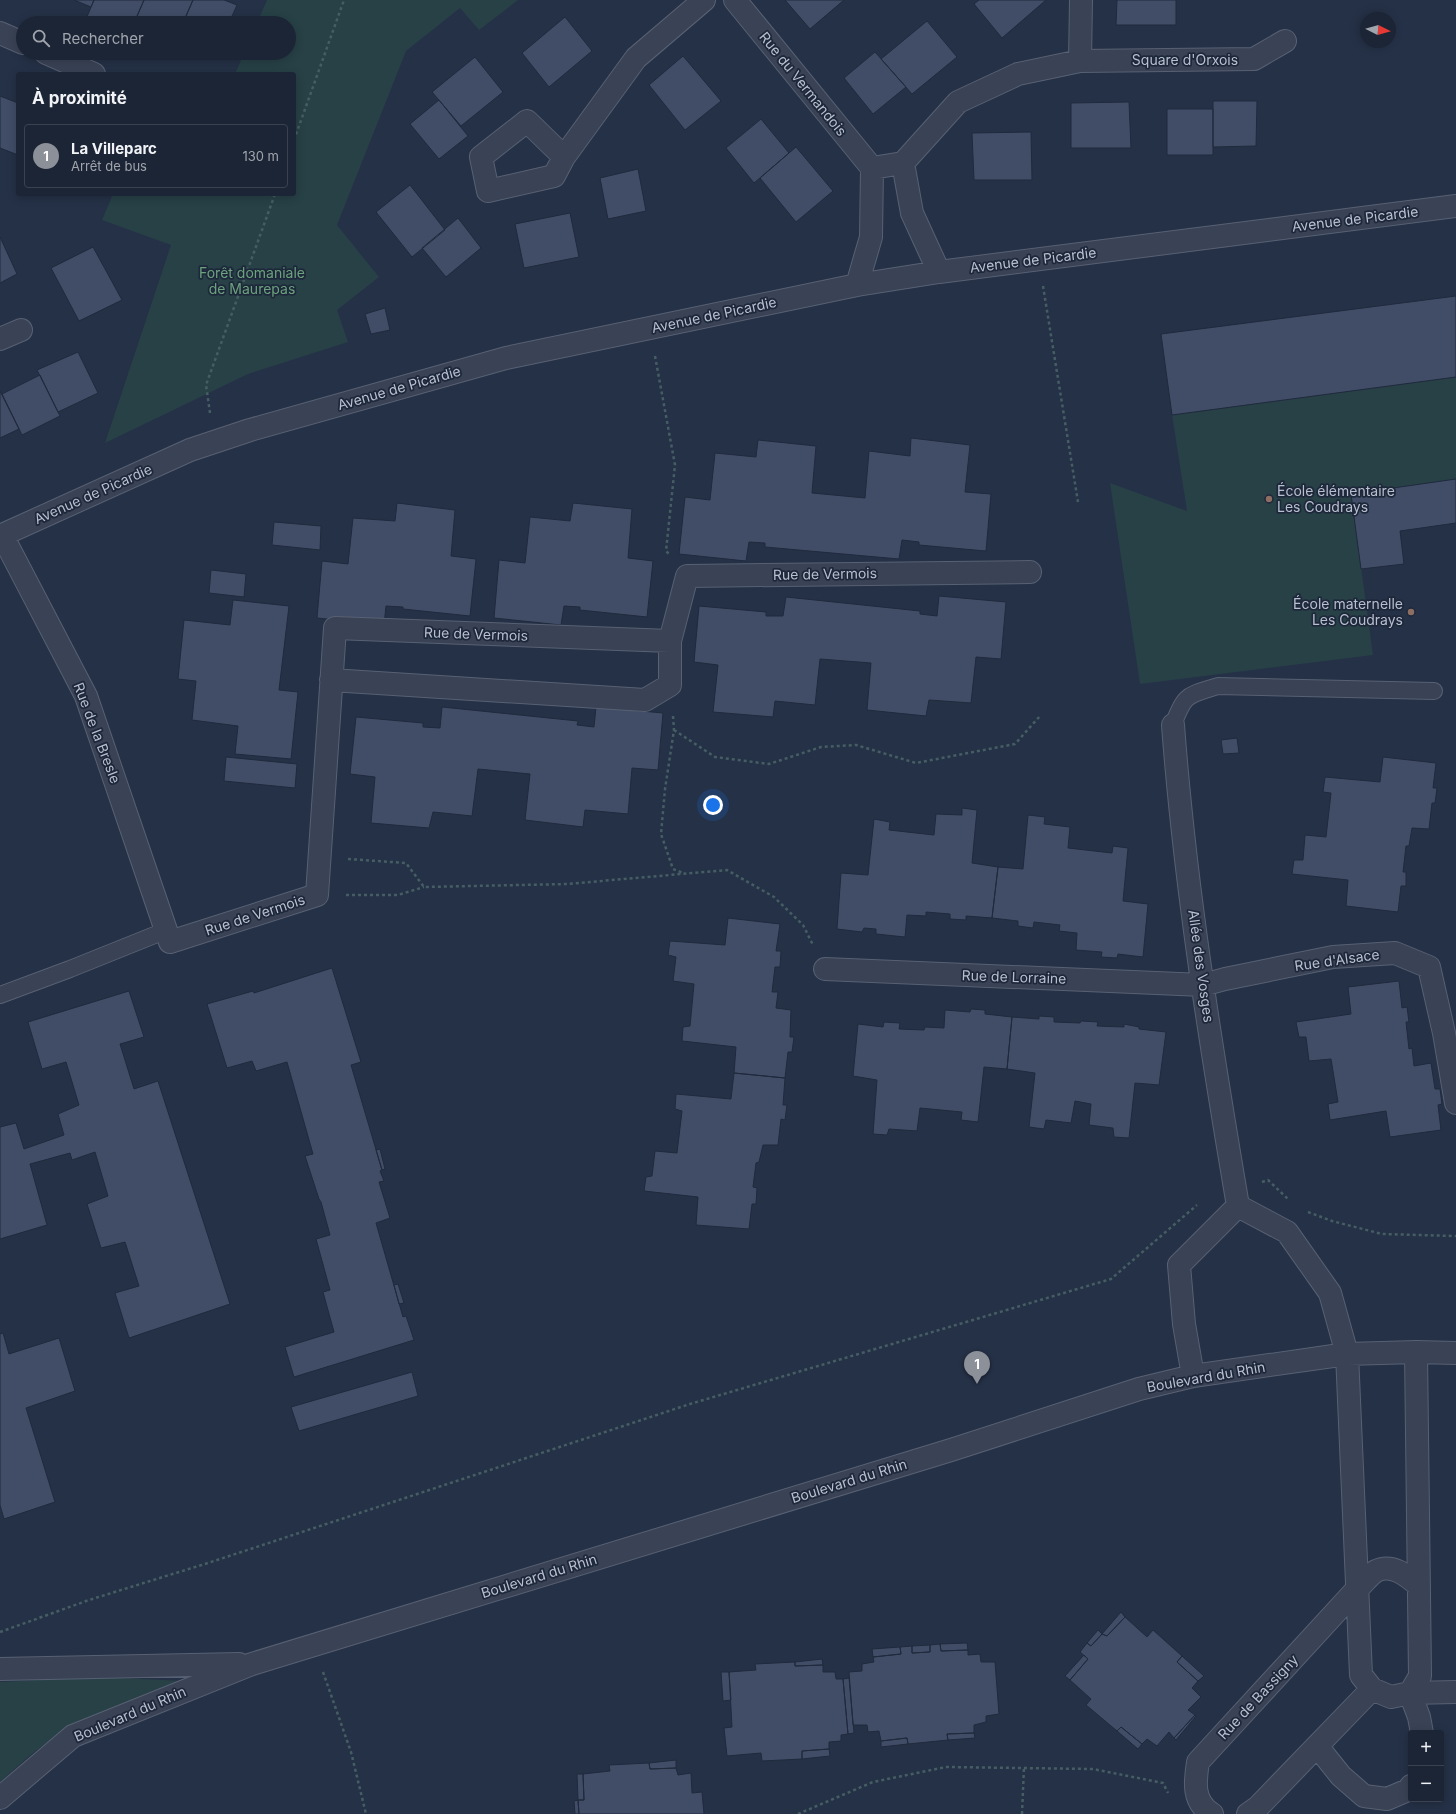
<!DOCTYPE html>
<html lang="fr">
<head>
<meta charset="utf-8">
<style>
	body { margin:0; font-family:Inter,sans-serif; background:#293141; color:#f1f3f6 }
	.controls { position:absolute; right:12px; bottom:12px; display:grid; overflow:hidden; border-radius:4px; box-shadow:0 2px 10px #0003 }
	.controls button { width:36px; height:36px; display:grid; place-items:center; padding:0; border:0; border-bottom:1px solid #3a4250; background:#1c2535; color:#f1f3f6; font:20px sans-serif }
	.compass { position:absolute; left:1360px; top:12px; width:36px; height:36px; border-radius:50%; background:#1c2535; box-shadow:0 2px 10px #0003; rotate:95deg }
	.you { position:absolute; left:713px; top:805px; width:14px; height:14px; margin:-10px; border:3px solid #fff; border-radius:50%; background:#1a73e8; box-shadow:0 0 0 6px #1a73e833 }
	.badge { display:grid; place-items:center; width:26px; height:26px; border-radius:50%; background:#8c9099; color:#fff; font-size:13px; font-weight:700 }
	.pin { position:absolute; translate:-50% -33px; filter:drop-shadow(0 1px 2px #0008) }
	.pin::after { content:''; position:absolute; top:21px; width:14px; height:12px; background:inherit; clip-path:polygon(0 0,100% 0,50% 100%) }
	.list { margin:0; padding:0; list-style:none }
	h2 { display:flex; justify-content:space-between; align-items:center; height:52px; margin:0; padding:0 16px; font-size:17px }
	h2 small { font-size:13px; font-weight:400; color:#a0a5ad }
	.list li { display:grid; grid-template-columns:26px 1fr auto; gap:12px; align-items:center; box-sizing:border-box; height:64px; margin:0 8px 8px; padding:0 8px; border:1px solid #3a4250; border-radius:4px }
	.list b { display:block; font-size:15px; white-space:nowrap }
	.list p { margin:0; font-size:13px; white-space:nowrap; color:#a0a5ad }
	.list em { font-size:13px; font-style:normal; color:#a0a5ad }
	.icon { flex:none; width:22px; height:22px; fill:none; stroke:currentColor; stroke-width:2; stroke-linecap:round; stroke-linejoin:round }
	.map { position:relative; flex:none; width:1456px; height:1814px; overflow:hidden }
	.search { position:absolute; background:#1c2535; box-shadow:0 2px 10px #0003; left:16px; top:16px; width:280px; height:44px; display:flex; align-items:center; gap:10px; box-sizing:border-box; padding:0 14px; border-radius:22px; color:#a0a5ad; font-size:15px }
	.panel { position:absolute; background:#1c2535; box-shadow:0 2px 10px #0003; left:16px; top:72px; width:280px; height:124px; border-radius:4px }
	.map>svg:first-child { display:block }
</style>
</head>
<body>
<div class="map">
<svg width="1456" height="1814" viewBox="0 0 1456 1814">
	<rect width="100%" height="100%" fill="#253147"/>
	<path fill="#274147" d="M267 0H518L479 30 460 8 406 51 337 225 379 277 337 310 348 342 248 374 105 443 171 245 102 220 113 194H294V74H235L244 53H289V23H257Z
		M1456 377V479L1351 494 1373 655 1140 684 1110 483 1187 511 1172 415Z
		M98 1677 185 1681V1683C142 1696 98 1710 60 1734 38 1747 19 1765 0 1782V1682Z"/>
	<path fill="#414d67" stroke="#202a3d" d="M74 0H94L91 7Z
		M94 0H144L134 23H97L86 19Z
		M144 0H193L183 23H141L135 21Z
		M193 0H224L237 5 229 23H183Z
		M785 0H844L810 29Z
		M979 0H1046L1002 38 974 4Z
		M1117 0H1176V25H1116Z
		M565 17 592 51 549 87 522 53Z
		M927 21 957 57 912 94 881 59Z
		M875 52 906 87 873 114 844 78Z
		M683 56 721 101 685 130 649 85Z
		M475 57 503 92 461 126 432 92Z
		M0 96 18 103V155L0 148Z
		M439 100 468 136 439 159 410 124Z
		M1213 101H1257L1256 146 1213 147Z
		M1129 102 1131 148H1071V103Z
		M1167 109H1213V155H1167Z
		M761 119 789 153 754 183 726 148Z
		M1031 132 1032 180H974L972 133Z
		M796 147 833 191 796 222 760 178Z
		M638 169 646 211 608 219 600 178Z
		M410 185 445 230 412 257 376 212Z
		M570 213 579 257 524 268 515 224Z
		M458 218 481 248 446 277 422 248Z
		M0 237 17 274 0 283Z
		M93 247 122 300 79 321 51 268Z
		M1456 296V377L1172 415 1161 334Z
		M385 308 390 330 371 334 365 314Z
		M78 352 98 393 58 412 37 370Z
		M40 375 60 416 22 435 2 394Z
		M0 391 19 429 0 438Z
		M911 438 970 445 965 492 991 494 986 551 919 545V542L902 540 899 559 765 547V543L749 542 746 561 679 554 685 497 710 500 715 453 756 457 758 440 816 446 812 493 865 498 869 451 910 456Z
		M1456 479V523L1400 531 1404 564 1361 569 1351 494Z
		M397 503 455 510 451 556 476 559 470 616 403 609V607L386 606 384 625 317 618 322 561 348 564 353 518 395 521Z
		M573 503 632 509 628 558 653 561 647 617 580 610V607L564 606 561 625 494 618 499 560 525 563 530 517 570 521Z
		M274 522 321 526 320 550 272 545Z
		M211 570 246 574 244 597 209 593Z
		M939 596 1006 602 1001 659 976 657 971 703 929 700 926 716 867 710 871 663 820 659 815 705 775 701 773 717 713 712 718 665 694 662 699 606 766 612V616H783L786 597 920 611V614L937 616Z
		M233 600 289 606 279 690 298 692 291 759 235 754 238 726 192 720 196 681 178 679 184 620 230 625Z
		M442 707 578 721 577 725 594 727 596 707 663 713 658 770 632 768 628 814 585 810 583 827 525 820 530 774 478 769 472 816 433 812 429 828 371 823 375 777 350 774 356 717 423 723V727L440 728Z
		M1237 738 1239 753 1223 754 1221 740Z
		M226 757 297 764 295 788 224 781Z
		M1383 757 1436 763 1433 788H1437L1435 803H1432L1429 829 1412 828 1409 846H1406L1403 872H1406V886H1401L1398 912 1346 906 1348 880 1292 874 1294 860H1303L1305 835 1326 837 1331 793 1323 792 1325 777 1380 782Z
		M962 808 977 810 972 863 998 867 992 918 966 916V920L950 919V914L926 912V916L907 915 905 937 876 934V929L864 928 862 932 837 929 841 873 868 875 874 819 890 822 889 830 934 835 936 814 962 815Z
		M1028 815 1045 817 1044 824 1070 827 1068 848 1112 853 1113 846 1128 848 1123 901 1148 904 1143 957 1118 954 1117 958 1101 957 1102 952 1076 950 1077 933 1059 931 1060 925 1034 922 1033 928 1018 926V921L992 918 998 867 1023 869Z
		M728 918 780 924 776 951H781L780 967H775L772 992H778L776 1008 791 1010 790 1037H794L792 1052H788L785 1078 734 1073 736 1047 682 1041 683 1027 690 1026 694 984 673 981 676 957 668 955 670 941 725 945Z
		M332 968 361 1062 351 1065 382 1170 380 1171 384 1181 379 1182 390 1218 376 1223 403 1317 406 1316 414 1340 294 1377 285 1347 334 1332 323 1292 330 1290 316 1239 330 1235 321 1202 319 1199 305 1156 313 1154 287 1062 256 1071 252 1061 227 1068 207 1004 253 991 254 993Z
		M1399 981 1402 1008 1407 1007 1409 1022H1406L1409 1049 1412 1048 1414 1066 1431 1063 1435 1089H1440L1442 1104 1438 1105 1441 1130 1390 1137 1386 1111 1330 1120 1328 1104 1338 1102 1331 1059 1309 1061 1306 1037H1299L1296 1022 1351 1014 1348 987Z
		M129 991 144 1037 120 1044 134 1089 158 1081 230 1304 129 1338 115 1293 139 1286 125 1242 101 1248 87 1204 108 1196 95 1152 72 1160 70 1153 30 1164 47 1225 0 1239V1127L16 1123 24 1149 64 1135 58 1114 79 1105 66 1062 42 1069 28 1022Z
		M971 1009 985 1010V1014L1012 1017 1007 1069 984 1067 978 1122 961 1120 962 1112 920 1108 917 1131 889 1129 887 1135 873 1134 877 1080 853 1076 858 1024 883 1027 884 1022 900 1023 899 1029 924 1030 925 1027 944 1028 945 1010 970 1012Z
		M1039 1016 1054 1017V1022L1080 1023 1081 1021 1098 1022 1097 1026 1124 1027V1024L1139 1027V1029L1166 1032 1159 1085 1135 1083 1129 1138 1114 1137 1113 1128 1089 1125 1091 1104 1075 1101 1071 1123 1046 1120 1044 1129 1029 1127 1035 1073 1007 1069 1012 1017 1039 1019Z
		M734 1073 785 1078 783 1105H787L785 1120 781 1119 778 1145H763L759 1162 756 1163 753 1187 757 1188 756 1204H752L749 1229 696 1225 698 1197 644 1191 646 1177 652 1176 655 1151 677 1153 682 1111 675 1109 676 1094 731 1099Z
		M380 1149 385 1169 382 1170 376 1150Z
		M398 1284 404 1303 399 1304 394 1285Z
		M3 1333 9 1354 59 1338 75 1391 26 1408 55 1502 4 1519 0 1505V1334Z
		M412 1372 418 1396 299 1431 291 1407Z
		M1121 1612 1125 1617 1107 1636 1102 1634Z
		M1125 1617 1147 1637 1153 1630 1182 1656 1177 1662 1198 1681 1192 1688 1201 1697 1188 1710 1195 1715 1174 1738 1169 1732 1157 1746 1147 1739 1142 1744 1121 1727 1117 1731 1086 1705 1091 1699 1070 1680 1088 1659 1080 1652 1087 1643 1091 1646 1102 1634 1107 1636Z
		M1098 1630 1102 1634 1091 1646 1087 1643Z
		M967 1643 968 1650 941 1651 940 1644Z
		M940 1644 941 1651 968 1650V1655L980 1654 981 1662H995L999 1714 986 1716V1722L974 1725V1733L947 1734 948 1740 908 1744 907 1738 881 1741 879 1731 868 1732 867 1725H853L849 1672 862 1671V1664L874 1662 873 1657 901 1654 900 1647 912 1646V1653L930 1652V1645Z
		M930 1645V1652L912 1653V1646Z
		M900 1647 901 1654 873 1657 872 1649Z
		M1084 1655 1088 1659 1070 1680 1065 1676Z
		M1182 1656 1204 1676 1198 1681 1177 1662Z
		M822 1659 823 1665 795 1666V1662Z
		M795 1662V1666L823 1665V1672H835L836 1679H843L848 1734 841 1735V1741L829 1742V1749L802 1751V1759L762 1761 761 1753 727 1756 724 1728 732 1727 729 1672 756 1670 755 1664Z
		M721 1672H729L731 1700 723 1701Z
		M849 1678 854 1733 848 1734 843 1679Z
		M1195 1715 1196 1716 1176 1740 1174 1738Z
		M1121 1727 1142 1744 1138 1749 1117 1731Z
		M974 1733 975 1738 948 1740 947 1734Z
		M907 1738 908 1744 881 1747V1741Z
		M829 1749 830 1756 802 1759V1751Z
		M676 1760V1768L650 1769 649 1763Z
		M649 1763 650 1769 676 1768 678 1775 691 1773 692 1793 702 1792 704 1814H579L578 1800H584L583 1774 610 1771 609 1765Z
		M577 1774H583L584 1800H578Z
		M578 1800 579 1814H575L574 1801Z"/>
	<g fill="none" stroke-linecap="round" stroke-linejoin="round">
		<g stroke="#586173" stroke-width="18">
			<path id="lane" d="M1173 725C1185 693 1187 696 1218 686L1434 691
				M0 995 70 969 167 930"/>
		</g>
		<g stroke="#586173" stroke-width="24">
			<path id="street" d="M735 0 872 168
				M0 33 23 43
				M46 53 94 74
				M1080 61 1254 59 1285 41
				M564 157 527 121 481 157 488 191 554 176 564 157 636 58 704 0
				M903 163 912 213 939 272
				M872 168 903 163 958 102 1018 74 1080 61 1081 0
				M857 285 871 237 872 168
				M0 339 21 330
				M2 535 86 696 170 942 317 895 335 628 670 641
				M0 536 190 450 250 430 506 358 857 285 939 272 1456 206
				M331 680 645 700 670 685V641L687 576 1030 572
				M1173 725C1185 886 1211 1047 1238 1206
				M825 969 1203 985 1225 979 1333 957 1395 953 1429 967 1444 1033 1456 1103
				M1238 1206 1287 1232 1330 1293 1347 1354 1361 1675 1372 1689 1391 1697 1410 1693 1420 1676 1416 1352
				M1193 1376 1184 1324 1179 1265 1238 1206
				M0 1669 239 1664
				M1422 1733 1419 1717 1410 1693 1456 1692
				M1317 1746 1341 1776 1364 1796 1387 1799 1408 1790 1411 1786
				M0 1798 73 1736 252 1664 951 1450 1139 1389 1193 1376 1347 1354 1416 1352 1456 1353
				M1212 1814C1192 1802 1195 1781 1198 1762L1357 1589C1363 1584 1369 1575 1376 1571 1392 1563 1408 1576 1419 1586
				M1248 1814 1258 1807 1372 1689"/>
		</g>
		<path stroke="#465e63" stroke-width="2.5" stroke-dasharray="3 3" stroke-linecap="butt" d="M294 140 344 0
			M1043 286 1078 502
			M655 356 675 465 666 551 670 555
			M210 413 206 385 275 194
			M673 716 674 730 665 789 661 834 673 869 683 873
			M674 730 715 757 769 764 821 747 856 745 916 763 1015 744 1040 716
			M348 859 406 863 424 887 567 884 727 870 774 897 803 925 813 945
			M346 895H398L424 887
			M1262 1182 1268 1180 1289 1200
			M1308 1212 1332 1221 1382 1234 1456 1236
			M0 1632 89 1600 208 1563 690 1404 1111 1279 1197 1205
			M323 1672 351 1752 366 1814
			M798 1814 873 1782 946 1767 1093 1769 1163 1783 1168 1793
			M1022 1814 1024 1767"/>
		<use href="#lane" stroke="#3a4356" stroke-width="16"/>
		<use href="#street" stroke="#3a4356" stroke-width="22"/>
	</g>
	<g fill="#8d6e63" stroke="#1e283b" stroke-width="1.5">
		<circle cx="1269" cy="499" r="4"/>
		<circle cx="1411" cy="612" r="4"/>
	</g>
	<g text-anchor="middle" stroke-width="3.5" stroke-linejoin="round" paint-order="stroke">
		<g font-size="14" fill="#b8bfcf" stroke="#1e283b">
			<text x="1185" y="65">Square d'Orxois</text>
			<text transform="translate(803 84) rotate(51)" y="5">Rue du Vermandois</text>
			<text transform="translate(1355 219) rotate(-7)" y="5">Avenue de Picardie</text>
			<text transform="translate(1033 260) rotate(-7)" y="5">Avenue de Picardie</text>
			<text transform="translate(714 315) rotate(-12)" y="5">Avenue de Picardie</text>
			<text transform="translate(399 388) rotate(-16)" y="5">Avenue de Picardie</text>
			<text transform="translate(93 494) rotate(-24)" y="5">Avenue de Picardie</text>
			<text transform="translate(825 574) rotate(-1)" y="5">Rue de Vermois</text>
			<text transform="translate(476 634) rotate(2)" y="5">Rue de Vermois</text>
			<text transform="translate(97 733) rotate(69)" y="5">Rue de la Bresle</text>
			<text transform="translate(255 915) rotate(-18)" y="5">Rue de Vermois</text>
			<text transform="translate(1337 960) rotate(-8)" y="5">Rue d'Alsace</text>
			<text transform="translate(1201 966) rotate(82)" y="5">Allée des Vosges</text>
			<text transform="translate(1014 977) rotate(2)" y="5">Rue de Lorraine</text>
			<text transform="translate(1206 1377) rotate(-10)" y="5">Boulevard du Rhin</text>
			<text transform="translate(849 1481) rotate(-17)" y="5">Boulevard du Rhin</text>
			<text transform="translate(539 1576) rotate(-17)" y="5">Boulevard du Rhin</text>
			<text transform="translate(1258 1697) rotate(-47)" y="5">Rue de Bassigny</text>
			<text transform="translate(130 1714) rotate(-23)" y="5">Boulevard du Rhin</text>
		</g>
		<g font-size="14" fill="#6ca27d" stroke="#1e283b">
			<text x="252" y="278">Forêt domaniale<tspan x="252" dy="16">de Maurepas</tspan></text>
		</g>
		<g font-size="14" fill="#b8bfcf" stroke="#1e283b" text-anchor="start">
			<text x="1277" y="496">École élémentaire<tspan x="1277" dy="16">Les Coudrays</tspan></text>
			<text x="1403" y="609" text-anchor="end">École maternelle<tspan x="1403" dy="16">Les Coudrays</tspan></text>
		</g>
	</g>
</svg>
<div class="controls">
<button>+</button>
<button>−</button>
</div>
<svg class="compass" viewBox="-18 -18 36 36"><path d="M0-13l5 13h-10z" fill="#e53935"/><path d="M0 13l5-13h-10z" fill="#a0a5ad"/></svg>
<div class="you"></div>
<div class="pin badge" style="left:977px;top:1384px">1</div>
<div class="search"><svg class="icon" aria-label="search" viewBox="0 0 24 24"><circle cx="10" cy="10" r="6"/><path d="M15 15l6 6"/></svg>Rechercher</div>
<section class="panel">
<h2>À proximité<small></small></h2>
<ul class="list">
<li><span class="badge">1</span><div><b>La Villeparc</b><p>Arrêt de bus</p></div><em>130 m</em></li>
</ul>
</section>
</div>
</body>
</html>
